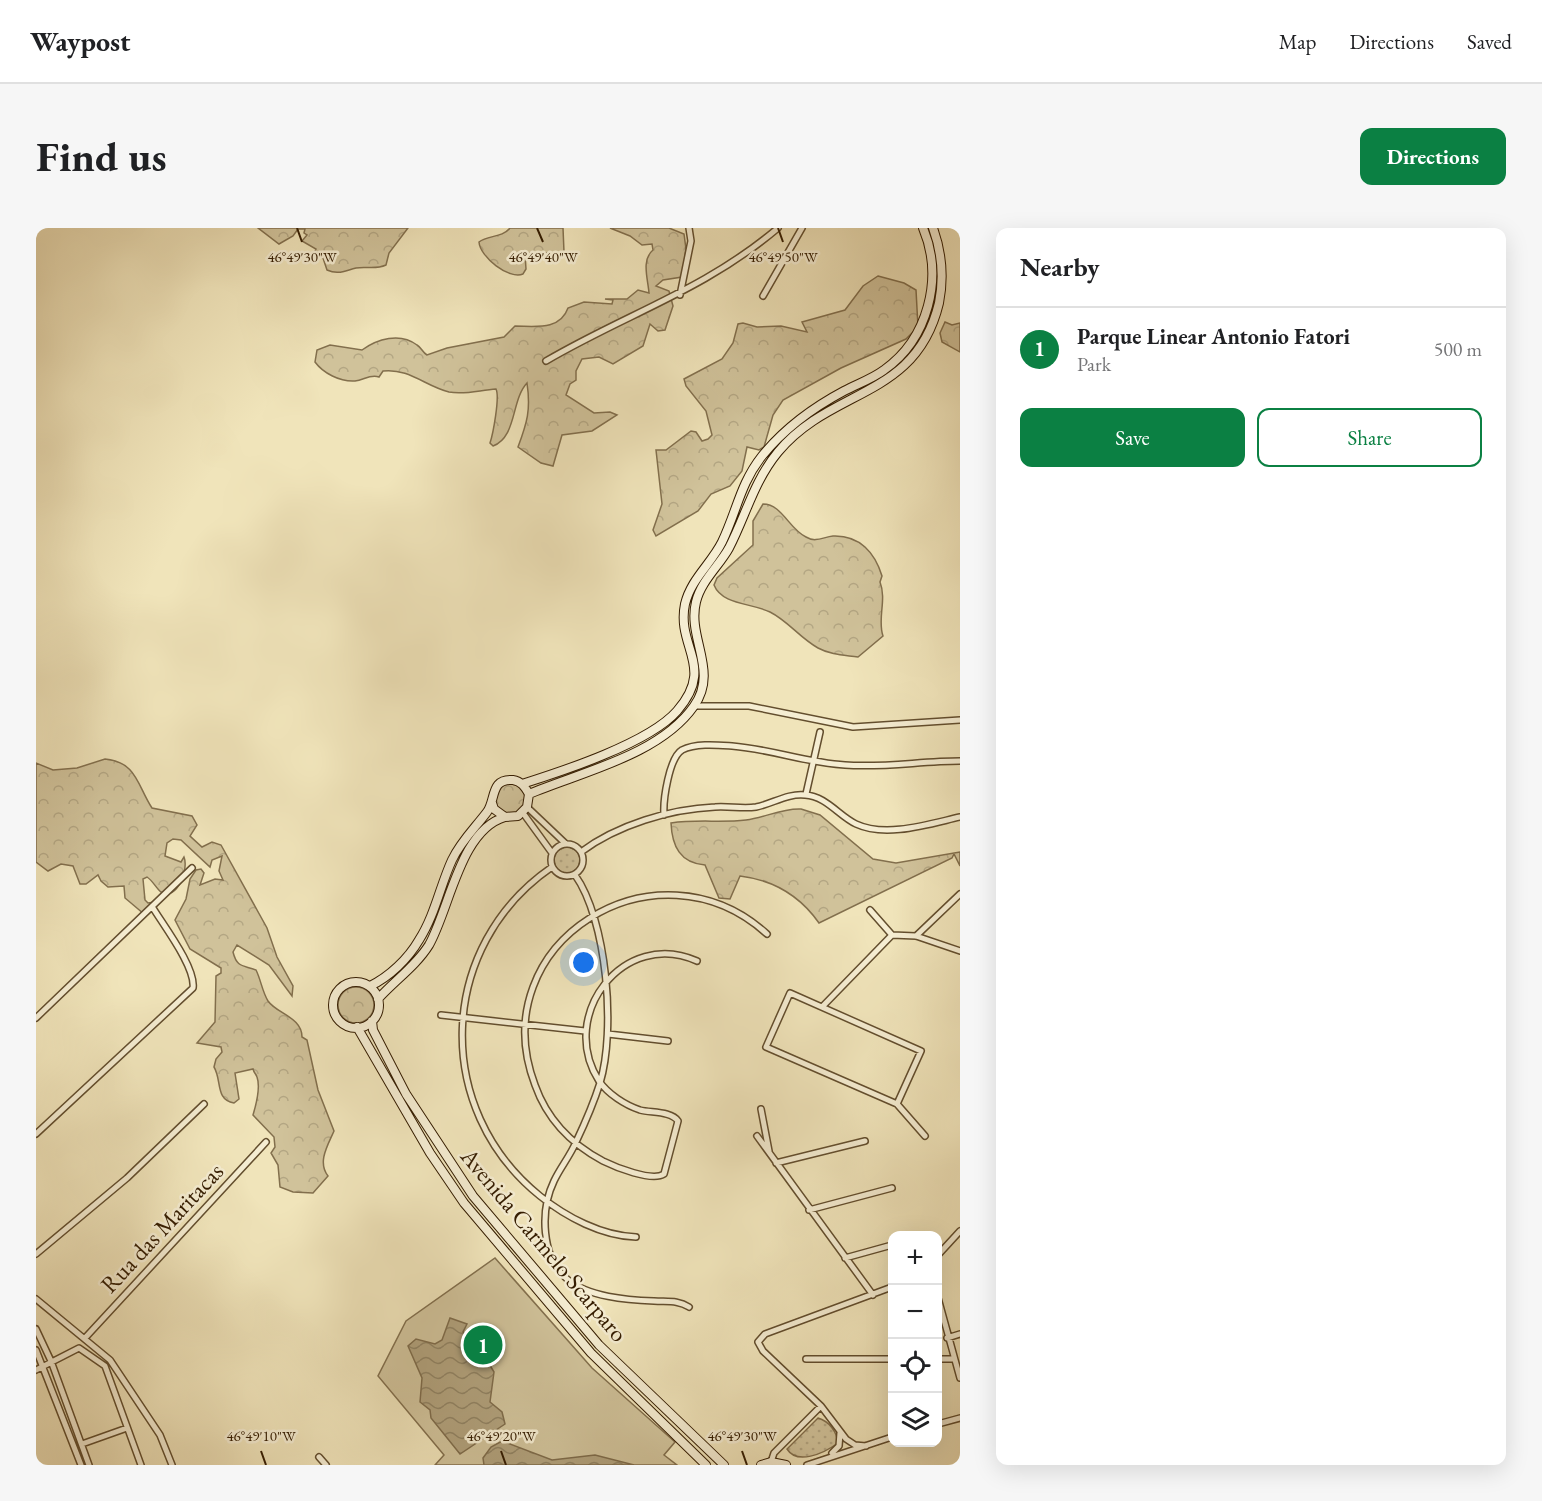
<!DOCTYPE html>
<html lang="en">
<head>
<meta charset="utf-8">
<style>
	body { margin:0; font-family:"EB Garamond",serif; background:#f6f6f6; color:#202124 }
	.controls { position:absolute; right:18px; bottom:18px; display:grid; overflow:hidden; border-radius:12px; box-shadow:0 6px 24px #0002 }
	.controls button { width:54px; height:54px; display:grid; place-items:center; padding:0; border:0; border-bottom:2px solid #e0e0e0; background:#fff; color:#202124; font:30px sans-serif }
	.you { position:absolute; left:548px; top:735px; width:21px; height:21px; margin:-15px; border:4px solid #fff; border-radius:50%; background:#1a73e8; box-shadow:0 0 0 9px #1a73e833 }
	.badge { display:grid; place-items:center; width:39px; height:39px; border-radius:50%; background:#0b8043; color:#fff; font-size:20px; font-weight:700 }
	.pin { position:absolute; translate:-50% -50%; border:3px solid #fff; box-shadow:0 2px 6px #0006 }
	.list { margin:0; padding:0; list-style:none }
	h2 { display:flex; justify-content:space-between; align-items:center; height:78px; margin:0; padding:0 24px; font-size:26px }
	h2 small { font-size:20px; font-weight:400; color:#757577 }
	.list li { display:grid; grid-template-columns:39px 1fr auto; gap:18px; align-items:center; box-sizing:border-box; height:84px; padding:0 24px; border-top:2px solid #e0e0e0 }
	.list b { display:block; font-size:22px; white-space:nowrap }
	.list p { margin:0; font-size:20px; white-space:nowrap; color:#757577 }
	.list em { font-size:20px; font-style:normal; color:#757577 }
	.actions { display:flex; gap:12px; padding:18px 24px }
	.actions a { flex:1; padding:14px 0; border:2px solid #0b8043; border-radius:12px; text-align:center; font-size:21px; color:#0b8043 }
	.actions .main { background:#0b8043; color:#fff }
	.icon { flex:none; width:33px; height:33px; fill:none; stroke:currentColor; stroke-width:2; stroke-linecap:round; stroke-linejoin:round }
	.map { position:relative; flex:none; width:924px; height:1237px; overflow:hidden; border-radius:12px }
	header { display:flex; align-items:center; gap:36px; box-sizing:border-box; height:84px; padding:0 30px; background:#fff; border-bottom:2px solid #e0e0e0 }
	header strong { font-size:28px }
	nav { display:flex; gap:33px; margin-inline-start:auto; font-size:21px }
	.intro { display:flex; align-items:center; justify-content:space-between; box-sizing:border-box; height:144px; padding:0 36px }
	h1 { margin:0; font-size:42px }
	.button { padding:15px 27px; border-radius:12px; background:#0b8043; color:#fff; font-size:21px; font-weight:700 }
	main { display:flex; gap:36px; padding:0 36px }
	aside { flex:1; background:#fff; border-radius:12px; box-shadow:0 6px 24px #0002 }
	.map>svg:first-child { display:block }
</style>
</head>
<body>
<header>
<strong>Waypost</strong>
<nav><a>Map</a><a>Directions</a><a>Saved</a></nav>
</header>
<div class="intro"><h1>Find us</h1><a class="button">Directions</a></div>
<main>
<div class="map">
<svg width="924" height="1237" viewBox="0 0 924 1237">
	<defs>
		<pattern id="grass-dots" width="8" height="8" patternUnits="userSpaceOnUse" patternTransform="scale(1.5)"><rect width="8" height="8" fill="#d0c29a"/><path d="M2 2h.1M6 6h.1" fill="none" stroke="#b3a683" stroke-width="1.8" stroke-linecap="round"/></pattern>
		<pattern id="forest-crowns" width="20" height="18" patternUnits="userSpaceOnUse" patternTransform="scale(1.5)"><rect width="20" height="18" fill="#d0c29a"/><path d="M2 6a3 3 0 1 1 6 0M12 15a3 3 0 1 1 6 0" fill="none" stroke="#b3a683"/></pattern>
		<pattern id="water-waves" width="16" height="10" patternUnits="userSpaceOnUse" patternTransform="scale(1.5)"><rect width="16" height="10" fill="#b0a07b"/><path d="M0 5q4-4 8 0t8 0" fill="none" stroke="#908262"/></pattern>
	</defs>
	<rect width="100%" height="100%" fill="#f0e4ba"/>
	<filter id="stains"><feTurbulence type="fractalNoise" baseFrequency=".00333" numOctaves="4"/><feColorMatrix values="0 0 0 0 .2 0 0 0 0 .09 0 0 0 0 .02 0 0 0 .5 -.17"/></filter>
	<radialGradient id="worn" r=".72"><stop offset=".6" stop-color="#630" stop-opacity="0"/><stop offset="1" stop-color="#630" stop-opacity=".3"/></radialGradient>
	<path fill="url(#grass-dots)" stroke="#826f4d" stroke-width="1.5" d="M518 632a13 13 0 1 1 26 0a13 13 0 1 1-26 0Z
		M782 1190C793 1193 801 1204 802 1215 787 1226 761 1237 751 1221Z"/>
	<path fill="url(#forest-crowns)" stroke="#826f4d" stroke-width="1.5" d="M222 0H372L353 25 350 37C339 42 331 38 320 40 308 43 302 47 291 42L287 30 277 27 280 21 266 13 271 7 268 5 269 1H262L257 8 243 16Z
		M474 0H527L528 24C515 27 503 23 489 26L490 41 487 46C473 52 444 29 443 14 452 7 466 10 474 0Z
		M574 0H633L648 6 650 21 646 49 627 52 620 58 633 63 637 78 629 102 622 103 614 96 607 118 577 136 563 129 546 131 540 143V152L534 156 530 167 558 185 574 184 581 187 556 203 526 207 517 238 505 235 482 219C491 195 495 182 491 155 475 172 481 209 457 218L454 215C457 206 464 169 460 161 444 162 429 167 413 164 389 158 373 140 347 143L343 149C334 146 328 152 319 153 304 154 287 145 279 134L281 122 294 117 326 122C341 111 364 104 381 117 386 120 386 124 391 127L411 120 468 109 479 98C498 98 524 103 532 80L548 74 576 76 577 72 569 71H591L602 62 613 65C612 51 605 32 617 22L616 16 606 17 594 8Z
		M842 48 868 55 880 62 882 99 870 111 805 140 747 172 737 187 728 219 723 222 711 219 706 243 694 258 675 266 662 283 620 308 617 302 626 276 620 222H630L655 203 660 204 666 213 672 211 676 207 670 183 650 158 648 151 686 131 697 115 702 96 707 95 721 99 745 98 771 104 766 94 809 82 827 58Z
		M909 94 916 97 924 95V124L906 114 904 105Z
		M727 276C746 276 753 301 770 309 780 315 787 309 797 308 824 307 839 325 846 348L844 354C851 372 841 391 847 408L822 429C808 427 795 427 782 420 764 410 752 393 734 384 716 375 686 377 678 357L681 350 717 317V293Z
		M69 531C101 534 101 557 116 580L156 588 161 597 154 608 166 619 176 614 185 617 231 700 241 729 257 758 256 768 233 737 201 717 197 724C201 740 207 737 220 742 225 752 226 763 232 773 241 786 266 789 266 809L271 812 282 862 298 903C292 917 281 934 292 948L277 965 257 964 244 959 242 937 235 925 239 919 238 909 217 887C220 877 225 860 221 849 220 846 218 845 217 841L199 845 203 871 198 875C179 872 186 852 178 839L180 831 186 824 185 819 161 815 179 794 180 748 185 745V740L154 721 139 692 150 671 154 651 160 642 165 641 168 645 164 657 179 651 187 652 183 643 186 628 176 632 174 639 145 612 137 611 131 615 129 628 145 634 148 629C153 641 141 674 125 664 120 660 117 653 111 649L107 651 109 672 112 675 119 674 108 686 89 670 88 658 72 659 65 653 62 647 50 656H44L37 638 25 636 12 643 0 634V535L17 542 41 540Z
		M459 571a15 15 0 1 1 30 0a15 15 0 1 1-30 0Z
		M765 581 784 587 837 631 860 635 924 624V638L918 626 916 630 783 695C764 668 737 652 704 648L694 671 683 670 669 637C644 635 636 618 635 595 661 591 685 595 710 592 729 590 745 580 765 581Z
		M302 777a18 18 0 1 1 36 0a18 18 0 1 1-36 0Z"/>
	<path fill="#d0c29a" stroke="#826f4d" stroke-width="1.5" d="M459 1030 556 1140 639 1214 628 1227 641 1237H399L408 1227 342 1148 370 1093Z"/>
	<path fill="url(#water-waves)" stroke="#7e6b4a" stroke-width="1.5" d="M414 1090 431 1096 427 1104 437 1109 458 1144 454 1174 466 1184 469 1196 424 1226 395 1190 394 1182 384 1174 386 1150 372 1118 380 1111 399 1116 406 1112Z
		M466 1213 516 1232 559 1227 598 1237H448L447 1230 455 1219Z"/>
	<g fill="none" stroke-linecap="round" stroke-linejoin="round">
		<g stroke="#634e2e" stroke-width="8">
			<path id="street" d="M644 67 655 13 653 0
				M727 68 766 0
				M510 133C590 86 669 62 742 0
				M659 478H713L817 499 924 492
				M770 566 784 504
				M491 579 530 616
				M487 585 516 625
				M628 587C627 572 633 530 646 522 660 515 681 517 696 518 735 521 771 535 809 537 848 540 885 533 924 533
				M515 632a16 16 0 1 1 32 0a16 16 0 1 1-32 0Z
				M545 624C581 597 634 581 679 579 693 578 707 581 720 579 736 576 752 565 769 567 790 568 803 588 820 596 850 610 893 596 924 589
				M516 639C401 718 396 881 504 968 530 989 566 1008 600 1009
				M539 647C571 692 580 802 564 855 558 874 549 895 540 914 534 928 524 940 518 953 504 982 505 1029 531 1051 552 1069 591 1072 618 1073 631 1074 642 1072 653 1079
				M834 682 856 707 880 708 924 723
				M880 708 924 666
				M661 733C588 700 521 787 563 853 572 866 589 877 604 882 615 885 635 883 642 893L628 946C616 954 579 939 567 933 535 916 511 891 499 857 445 714 621 606 731 706
				M786 779 856 707
				M405 787 549 803
				M0 790 156 640
				M572 806 632 813
				M861 876 885 823 754 765 730 819 861 876 889 908
				M725 881 733 923
				M0 906 157 760C160 740 128 698 117 680
				M721 908 837 1067
				M740 935 829 913
				M773 982 856 960
				M0 1026 91 950 168 876
				M902 1027 924 1003
				M809 1030 856 1017
				M902 1070 924 1150
				M0 1071 74 1132 124 1207 136 1237
				M0 1101 15 1133 53 1237
				M49 1110 230 914
				M911 1110 924 1106
				M0 1122 45 1237
				M770 1131H856
				M902 1131H918
				M0 1142 43 1120 69 1138 105 1237
				M902 1196 924 1190
				M46 1216 91 1200
				M830 1218 819 1217 810 1211 785 1178 727 1123 722 1114 729 1106 856 1059
				M796 1225 803 1218 804 1205
				M283 1229 290 1237
				M735 1234 738 1225 785 1178
				M771 1237 856 1209"/>
		</g>
		<g stroke="#341c00" stroke-width="10">
			<path id="secondary" d="M486 556C527 543 613 515 641 483 680 438 640 420 649 376 655 351 675 336 686 314 701 283 704 256 726 228 748 201 776 180 808 163 821 156 836 151 848 142 892 111 908 50 887 0
				M493 566C545 544 624 527 658 478 683 443 651 410 660 374 665 353 683 338 693 320 710 287 718 253 742 224 796 159 880 171 903 75 908 50 906 25 897 0
				M297 777a23 23 0 1 1 46 0a23 23 0 1 1-46 0Z
				M334 758C353 749 372 731 383 712 399 687 404 658 416 632 425 613 439 600 451 584 460 572 454 550 477 552 485 553 489 559 493 566L491 579 482 588 469 589 458 581 456 575
				M342 771C358 753 380 738 393 717 414 680 424 602 469 589
				M336 793 337 802 370 866 437 968 563 1117 688 1237
				M321 799 394 925 428 975 555 1125 670 1237
				M725 1237 735 1234 750 1237"/>
		</g>
		<use href="#street" stroke="#f5edd2" stroke-width="5"/>
		<use href="#secondary" stroke="#f5edd2" stroke-width="8"/>
	</g>
	<path fill="none" stroke="#341c00" stroke-width="2" d="M261 0 266 14M501 0 507 14M742 0 747 14M225 1223 230 1237M465 1223 470 1237M706 1223 711 1237"/>
	<g text-anchor="middle" stroke-width="5" stroke-linejoin="round" paint-order="stroke">
		<g font-size="24" fill="#341c00" stroke="#f5edd2">
			<text transform="translate(126 1000) rotate(-47)" y="8">Rua das Maritacas</text>
			<text transform="translate(508 1017) rotate(50)" y="8">Avenida Carmelo Scarparo</text>
		</g>
	</g>
	<g font-size="15" text-anchor="middle" fill="#341c00" stroke="#f5edd2" stroke-width="5" stroke-linejoin="round" paint-order="stroke">
		<text x="266" y="34">46°49'30"W</text>
		<text x="507" y="34">46°49'40"W</text>
		<text x="747" y="34">46°49'50"W</text>
		<text x="225" y="1213">46°49'10"W</text>
		<text x="465" y="1213">46°49'20"W</text>
		<text x="706" y="1213">46°49'30"W</text>
	</g>
	<rect width="100%" height="100%" filter="url(#stains)"/>
	<rect width="100%" height="100%" fill="url(#worn)"/>
</svg>
<div class="controls">
<button>+</button>
<button>−</button>
<button><svg class="icon" aria-label="locate" viewBox="0 0 24 24"><circle cx="12" cy="12" r="6"/><path d="M12 2v4M12 18v4M2 12h4M18 12h4"/></svg></button>
<button><svg class="icon" aria-label="layers" viewBox="0 0 24 24"><path d="M12 4l9 5-9 5-9-5zM3 14l9 5 9-5"/></svg></button>
</div>
<div class="you"></div>
<div class="pin badge" style="left:447px;top:1117px">1</div>
</div>
<aside>
<h2>Nearby<small></small></h2>
<ul class="list">
<li><span class="badge">1</span><div><b>Parque Linear Antonio Fatori</b><p>Park</p></div><em>500 m</em></li>
</ul>
<div class="actions"><a class="main">Save</a><a>Share</a></div>
</aside>
</main>
</body>
</html>
